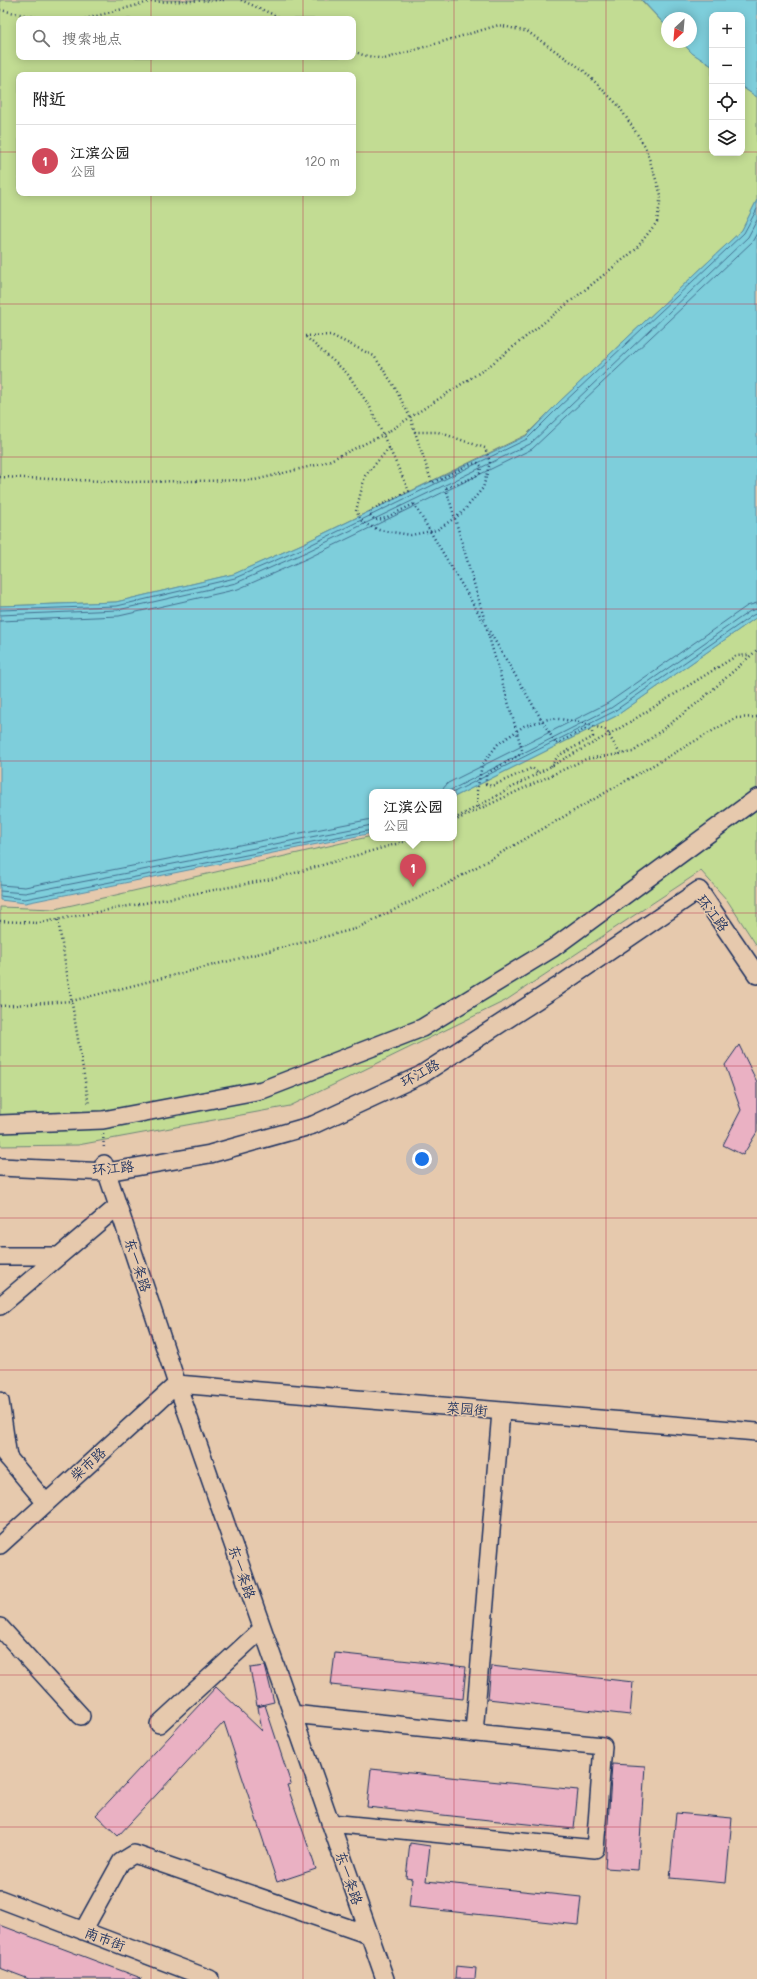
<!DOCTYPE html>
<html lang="zh">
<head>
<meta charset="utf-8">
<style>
	body { margin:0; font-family:Mali,"LXGW WenKai TC",sans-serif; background:#f6f6f6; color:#222 }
	.controls { position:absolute; right:12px; top:12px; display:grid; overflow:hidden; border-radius:8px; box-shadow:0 2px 10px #0003 }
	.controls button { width:36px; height:36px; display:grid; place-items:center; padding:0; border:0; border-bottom:1px solid #e0e0e0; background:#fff; color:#222; font:20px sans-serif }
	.compass { position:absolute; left:661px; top:12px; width:36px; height:36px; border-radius:50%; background:#fff; box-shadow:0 2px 10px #0003; rotate:206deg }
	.you { position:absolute; left:422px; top:1159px; width:14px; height:14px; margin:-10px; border:3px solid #fff; border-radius:50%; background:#1a73e8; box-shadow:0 0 0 6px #1a73e833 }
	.badge { display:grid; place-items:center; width:26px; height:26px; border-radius:50%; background:#d1495b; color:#fff; font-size:13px; font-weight:700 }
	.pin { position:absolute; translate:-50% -33px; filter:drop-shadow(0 1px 2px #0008) }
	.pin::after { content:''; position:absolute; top:21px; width:14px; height:12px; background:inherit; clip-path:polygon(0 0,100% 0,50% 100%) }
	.popup { position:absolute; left:369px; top:789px; width:88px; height:52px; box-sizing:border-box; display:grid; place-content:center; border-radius:8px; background:#fff; filter:drop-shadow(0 1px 3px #0005); font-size:13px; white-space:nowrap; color:#767676 }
	.popup b { font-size:15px; color:#222 }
	.popup::after { content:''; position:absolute; left:50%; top:100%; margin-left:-8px; border:8px solid transparent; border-top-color:#fff }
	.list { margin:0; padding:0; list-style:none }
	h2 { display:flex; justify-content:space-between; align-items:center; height:52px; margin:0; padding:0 16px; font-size:17px }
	h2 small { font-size:13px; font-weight:400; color:#767676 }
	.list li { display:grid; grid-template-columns:26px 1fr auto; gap:12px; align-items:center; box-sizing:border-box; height:72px; padding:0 16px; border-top:1px solid #e0e0e0 }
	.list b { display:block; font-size:15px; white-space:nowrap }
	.list p { margin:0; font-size:13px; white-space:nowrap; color:#767676 }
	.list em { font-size:13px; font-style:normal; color:#767676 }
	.icon { flex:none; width:22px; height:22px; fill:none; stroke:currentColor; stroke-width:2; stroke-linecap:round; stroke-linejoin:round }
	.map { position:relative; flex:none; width:757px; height:1979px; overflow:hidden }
	.search { position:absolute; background:#fff; box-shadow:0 2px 10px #0003; left:16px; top:16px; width:340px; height:44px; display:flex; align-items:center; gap:10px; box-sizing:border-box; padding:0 14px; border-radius:8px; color:#767676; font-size:15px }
	.panel { position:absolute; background:#fff; box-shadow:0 2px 10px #0003; left:16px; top:72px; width:340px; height:124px; border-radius:8px }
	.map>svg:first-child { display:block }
</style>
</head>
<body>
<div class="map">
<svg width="757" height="1979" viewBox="0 0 757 1979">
	<rect width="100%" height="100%" fill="#e6c9ad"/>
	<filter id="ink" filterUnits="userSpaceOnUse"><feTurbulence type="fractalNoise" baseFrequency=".025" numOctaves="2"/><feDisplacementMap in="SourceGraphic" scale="8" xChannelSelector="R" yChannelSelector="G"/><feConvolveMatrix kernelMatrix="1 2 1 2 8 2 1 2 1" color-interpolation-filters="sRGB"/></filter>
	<g filter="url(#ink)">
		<path fill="#c2dc93" stroke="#6e8678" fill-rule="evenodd" d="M0 0H641L667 27V42H682L692 53 712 66V153H742V87L757 97V200L742 230 557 404 526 435 302 544 234 574 116 602 0 606ZM19 19H353V57H19ZM19 75H353V193H19Z
			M757 617V946L727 900 701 871 505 1001 290 1106 78 1145 0 1146V907L55 909 372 836V838H454V797L616 716Z"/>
		<path fill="#7ecedb" stroke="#568ea9" d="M642 0H757V97L742 87V15H712V66L692 53 682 42H691V18H667V27Z
			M757 200V617L616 716 454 797V792H372V833L25 903 0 900V606L116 602 234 574 302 544 526 436 557 404 742 230Z"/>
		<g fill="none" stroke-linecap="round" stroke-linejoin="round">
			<path stroke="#436f90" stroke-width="1" d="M0 610 117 606 235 578 304 548 527 439 559 407 744 233 757 209
				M0 615 118 610 236 583 306 552 530 444 748 237 757 220
				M0 621 119 616 238 589 308 558 532 449 752 242 757 233
				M440 792 448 783 608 703 747 606 757 603
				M447 792 611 708 750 611 757 609
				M454 792 613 712 753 615 757 614
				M0 885 25 887 372 819
				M0 891 25 893 372 825
				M0 896 25 899 372 830"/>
		</g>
		<path fill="#eab1c3" stroke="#1b2f5e" d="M739 1045 757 1082V1132L743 1155 723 1145 741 1110 725 1065Z
			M335 1653 466 1667 463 1699 331 1685Z
			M265 1666 274 1702 257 1706 250 1668Z
			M491 1666 633 1682 630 1715 488 1699Z
			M216 1687 262 1731 258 1707 265 1705 291 1784 287 1785 316 1869 277 1882 224 1722 118 1836 96 1815Z
			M612 1764 645 1766 638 1870 605 1868Z
			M371 1769 578 1790 574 1829 367 1807Z
			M676 1813 732 1818 726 1883 670 1878Z
			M410 1843 430 1846 426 1881 581 1897 578 1925 409 1907 412 1879 406 1878Z
			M0 1925 141 1978V1979H29L0 1968Z
			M456 1966 476 1968 475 1979H455Z"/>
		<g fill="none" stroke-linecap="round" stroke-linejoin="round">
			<g stroke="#1b2f5e" stroke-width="20">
				<path id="minor" d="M0 1124 103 1120 262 1090 422 1028 553 948 757 798
					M104 1164 177 1384 385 1979
					M0 1167 107 1172 210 1154 313 1125 421 1075 557 987 699 890 757 975
					M0 1256H59
					M0 1306 118 1206
					M0 1401 8 1458
					M0 1448 46 1503
					M0 1545 177 1384 757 1432
					M0 1627 81 1716
					M292 1714 603 1746 595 1849 330 1823
					M159 1724 262 1629
					M474 1733 501 1412
					M0 1899 210 1979
					M83 1931 121 1862 134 1854 369 1935"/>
			</g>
			<path stroke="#1b2f5e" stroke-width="2.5" stroke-dasharray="1 3" stroke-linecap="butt" d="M241 0 283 19
				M0 10 45 19
				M85 19 149 2 226 0
				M305 336 331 335 374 356 393 384 410 417 432 483 471 464 478 463 481 466 480 473 472 478 446 488
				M306 337 347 373 370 407 409 491 371 510 370 515 375 520 383 519 414 504
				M389 448 365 476 356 511 363 523 379 530 411 535 437 530 462 513 483 488 490 462 485 448 438 432H414
				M0 477 128 482 255 480 324 463 383 435 488 367 635 250 657 222 661 195 645 146 618 105 583 70 528 32 499 25 384 59 363 55 353 51
				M523 753 486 774V784L492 786 532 768 539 773
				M551 766 558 756 593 737 592 732 585 729 556 744
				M478 807 477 791 482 765 498 744 524 726 552 718 580 722 606 730 620 754
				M458 817 617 730 736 656 749 655
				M454 821 586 759 633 752 700 701 757 650
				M58 920 89 1105
				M0 921 39 923 277 878 417 838
				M0 1006 72 1001 355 929 447 884 735 718 757 717
				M103 1134 104 1149"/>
			<use href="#minor" stroke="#e6c9ad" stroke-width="17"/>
			<path stroke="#1b2f5e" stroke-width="2.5" stroke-dasharray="1 3" stroke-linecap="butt" d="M446 488 485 621
				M414 504 556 744
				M487 630 523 753"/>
		</g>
	</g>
	<path fill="none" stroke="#bf465b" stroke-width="1" stroke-opacity="0.55" d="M151 0V19M303 0V19M454 0V1979M606 0V1979M151 57V75M303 57V75M0 152H19M353 152H712M742 152H757M151 193V1979M303 193V1979M0 304H757M0 457H757M0 609H757M0 761H757M0 913H757M0 1066H757M0 1218H757M0 1370H757M0 1522H757M0 1675H757M0 1827H757"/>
	<g text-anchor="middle" stroke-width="3" stroke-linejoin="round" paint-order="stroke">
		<g font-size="14" fill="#1b2f5e" stroke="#e6c9ad">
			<text transform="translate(713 913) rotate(53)" y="5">环江路</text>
			<text transform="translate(420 1073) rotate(-29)" y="5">环江路</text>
			<text transform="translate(113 1168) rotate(-5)" y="5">环江路</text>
			<text transform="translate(138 1265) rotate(72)" y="5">东一条路</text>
			<text transform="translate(467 1409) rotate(5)" y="5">菜园街</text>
			<text transform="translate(88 1464) rotate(-42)" y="5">柴市路</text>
			<text transform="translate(242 1572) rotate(71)" y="5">东一条路</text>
			<text transform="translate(349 1878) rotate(71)" y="5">东一条路</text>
			<text transform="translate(105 1939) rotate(21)" y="5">南市街</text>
		</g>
	</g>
</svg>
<div class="controls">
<button>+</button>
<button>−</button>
<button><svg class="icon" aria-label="locate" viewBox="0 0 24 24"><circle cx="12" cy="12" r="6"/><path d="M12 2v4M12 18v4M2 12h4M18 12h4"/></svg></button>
<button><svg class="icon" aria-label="layers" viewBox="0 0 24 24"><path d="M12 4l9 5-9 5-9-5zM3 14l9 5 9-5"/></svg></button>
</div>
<svg class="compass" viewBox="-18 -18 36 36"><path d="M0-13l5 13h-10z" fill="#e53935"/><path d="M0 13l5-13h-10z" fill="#767676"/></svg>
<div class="you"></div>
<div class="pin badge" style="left:413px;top:887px">1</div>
<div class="popup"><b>江滨公园</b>公园</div>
<div class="search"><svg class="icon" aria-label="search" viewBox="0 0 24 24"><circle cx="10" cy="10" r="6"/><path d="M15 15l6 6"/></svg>搜索地点</div>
<section class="panel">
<h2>附近<small></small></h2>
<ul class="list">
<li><span class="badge">1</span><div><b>江滨公园</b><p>公园</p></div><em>120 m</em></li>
</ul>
</section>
</div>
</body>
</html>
